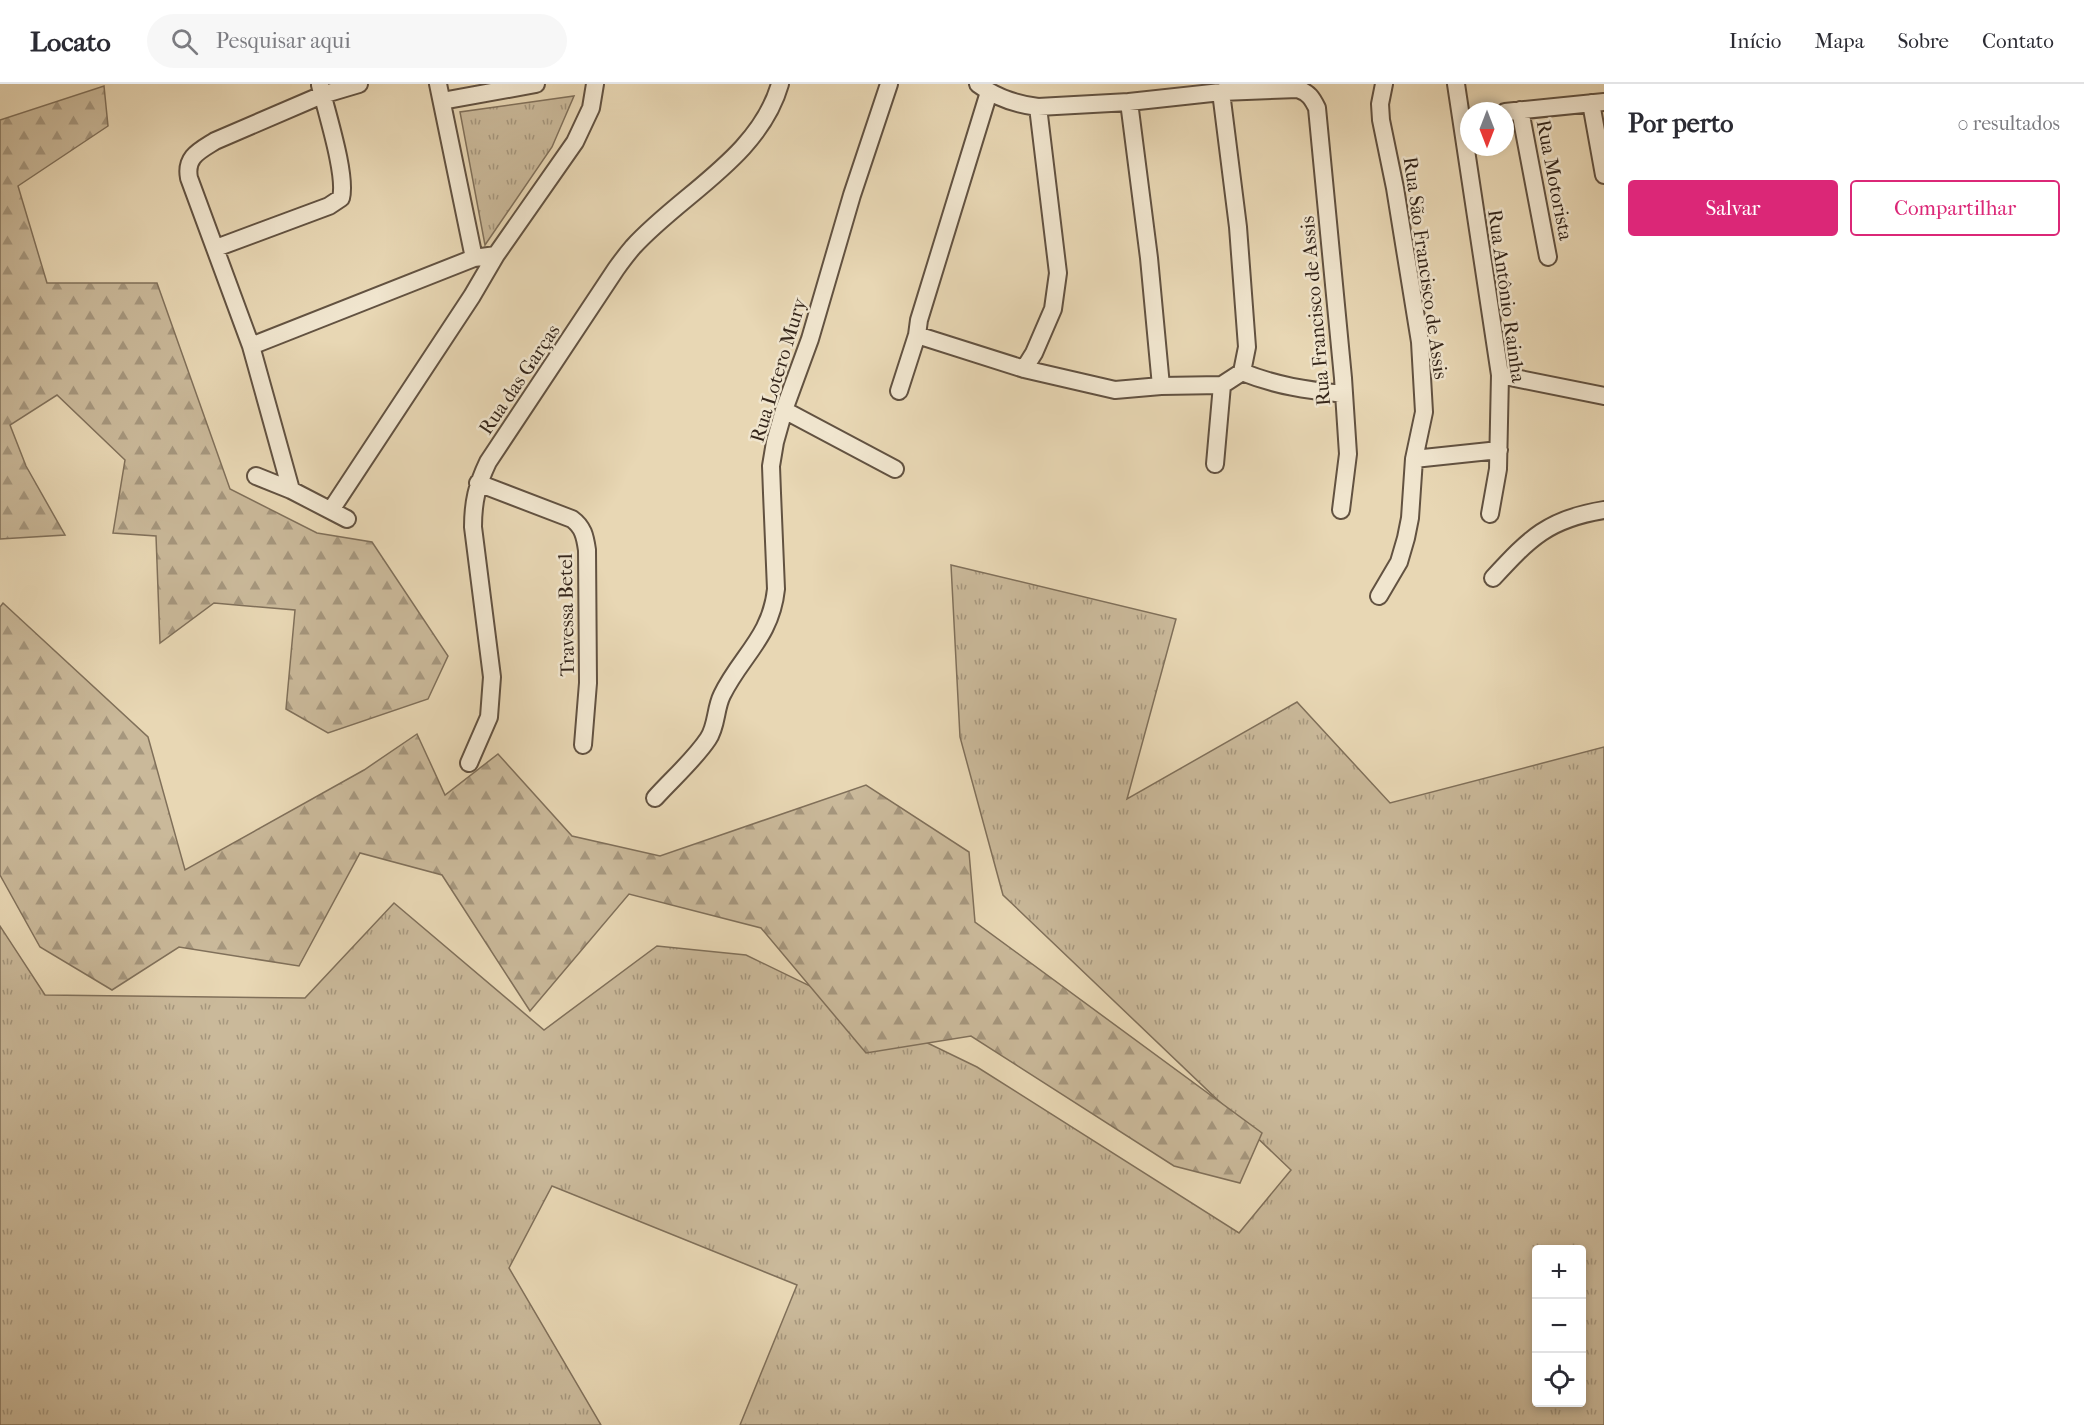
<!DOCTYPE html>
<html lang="pt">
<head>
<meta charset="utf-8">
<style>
	body { margin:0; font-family:"IM FELL French Canon",serif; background:#f7f7f7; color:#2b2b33 }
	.controls { position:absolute; right:18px; bottom:18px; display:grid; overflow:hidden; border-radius:6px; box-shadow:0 3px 9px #0003 }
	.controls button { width:54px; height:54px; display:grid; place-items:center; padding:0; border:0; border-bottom:2px solid #e1e1e2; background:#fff; color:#2b2b33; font:30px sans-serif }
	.compass { position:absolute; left:1460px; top:18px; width:54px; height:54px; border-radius:50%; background:#fff; box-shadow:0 3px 9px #0003; rotate:180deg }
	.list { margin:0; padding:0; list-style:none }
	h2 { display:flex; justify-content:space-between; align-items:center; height:78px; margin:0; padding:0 24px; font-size:26px }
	h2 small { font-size:20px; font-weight:400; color:#7c7c81 }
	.actions { display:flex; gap:12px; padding:18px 24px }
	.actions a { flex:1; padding:14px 0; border:2px solid #db2777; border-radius:6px; text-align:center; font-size:21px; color:#db2777 }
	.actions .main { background:#db2777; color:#fff }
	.icon { flex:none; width:33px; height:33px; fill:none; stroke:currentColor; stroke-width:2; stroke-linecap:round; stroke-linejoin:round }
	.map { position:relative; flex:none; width:1604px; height:1341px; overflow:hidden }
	header { display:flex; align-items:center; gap:36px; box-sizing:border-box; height:84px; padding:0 30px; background:#fff; border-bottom:2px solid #e1e1e2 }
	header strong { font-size:28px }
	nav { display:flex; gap:33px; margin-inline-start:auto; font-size:21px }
	.search { width:420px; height:54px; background:#f7f7f7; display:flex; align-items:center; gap:15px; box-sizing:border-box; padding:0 21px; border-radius:33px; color:#7c7c81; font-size:22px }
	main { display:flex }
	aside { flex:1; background:#fff }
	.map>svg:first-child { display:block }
</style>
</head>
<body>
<header>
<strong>Locato</strong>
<div class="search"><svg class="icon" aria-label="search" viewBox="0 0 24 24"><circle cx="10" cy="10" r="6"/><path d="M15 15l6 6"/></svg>Pesquisar aqui</div>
<nav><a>Início</a><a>Mapa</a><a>Sobre</a><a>Contato</a></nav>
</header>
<main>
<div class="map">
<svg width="1604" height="1341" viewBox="0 0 1604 1341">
	<defs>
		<pattern id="grass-tufts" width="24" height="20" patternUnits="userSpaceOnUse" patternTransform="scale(1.5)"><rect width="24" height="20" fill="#cab99a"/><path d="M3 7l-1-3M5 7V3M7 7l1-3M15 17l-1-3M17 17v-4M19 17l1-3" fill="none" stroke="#a5967d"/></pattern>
		<pattern id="forest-firs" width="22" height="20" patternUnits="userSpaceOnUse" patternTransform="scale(1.5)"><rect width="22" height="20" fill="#cab99a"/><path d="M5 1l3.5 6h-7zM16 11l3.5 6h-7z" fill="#a5967d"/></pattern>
	</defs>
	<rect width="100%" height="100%" fill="#e8d7b4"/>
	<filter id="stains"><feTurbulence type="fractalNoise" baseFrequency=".00333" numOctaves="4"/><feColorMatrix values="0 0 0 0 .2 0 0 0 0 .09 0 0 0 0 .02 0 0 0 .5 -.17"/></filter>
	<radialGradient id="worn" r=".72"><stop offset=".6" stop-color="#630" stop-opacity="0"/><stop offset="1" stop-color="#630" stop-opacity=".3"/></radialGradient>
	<path fill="url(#grass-tufts)" stroke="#80705a" stroke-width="1.5" fill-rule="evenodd" d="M574 12 552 63 485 161 460 28Z
		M951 481 1176 535 1127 715 1297 618 1390 719 1604 663V1341H740L797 1201 552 1102 509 1184 601 1341H0V842L45 911 305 914 394 819 544 946 657 862 746 871 977 983 1239 1149 1291 1086 1003 811 960 653ZM1536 1166H1582V1318H1536Z"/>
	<path fill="url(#forest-firs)" stroke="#80705a" stroke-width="1.5" d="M104 2 108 42 18 102 47 199H157L230 405 317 449 372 458 448 572 428 615 328 649 286 625 295 526 214 519 160 559 156 452 113 449 125 376 57 311 10 341 26 382 65 451 0 455V36Z
		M3 519 148 653 185 786 364 686 417 650 445 711 498 670 572 752 660 772 866 701 969 768 975 838 1262 1049 1240 1099 1174 1082 971 952 866 969 761 844 629 810 530 927 442 791 360 769 299 882 179 863 112 906 40 863 0 791V523Z"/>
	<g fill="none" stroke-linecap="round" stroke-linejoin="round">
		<g stroke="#625241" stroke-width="20">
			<path id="minor" d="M438 0 474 174
				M978 0C996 14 1015 20 1038 23L1058 189 1053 225 1034 269 1024 285
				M1456 0 1500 291 1498 385 1490 430
				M989 8 919 236 917 251 1024 285 1115 306 1161 302 1222 301 1242 288 1247 263 1238 143 1221 8
				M442 17 536 0
				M1129 18 1149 174 1161 302
				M1591 19 1604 91
				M1038 23 1129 18 1221 8 1298 5C1309 9 1312 14 1317 24L1343 294 1348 370 1341 426
				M1520 26 1548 173
				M1505 28 1604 18
				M216 164 329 122 341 114C347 91 326 27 320 1
				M251 262 474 174 496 171 575 58 591 24 595 0
				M1242 288C1277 302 1306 306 1344 310
				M1500 291 1604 312
				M899 307 917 251
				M784 326 895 385
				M1414 375 1499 366
				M1215 380 1222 301
				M256 392 291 406 347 435
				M478 399 572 435C583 443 585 452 587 466L588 599 583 661
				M291 406 251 262 189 94C185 73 199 67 215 57L322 11 359 0
				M331 426 472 212 496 171
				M1493 494C1530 454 1548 435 1604 426
				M1379 512 1399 478 1406 454 1410 434 1414 375 1424 328 1420 258 1395 104 1381 36 1380 20 1384 0
				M469 679 489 633 492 593 473 443C473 418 477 401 488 378L616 185C621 178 627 170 633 163 681 110 759 73 780 0
				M655 714C672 695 694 676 708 655 717 642 715 625 722 611 741 572 771 553 776 505L772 409 771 382 775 358 784 326 810 255 852 111 889 0"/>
		</g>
		<use href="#minor" stroke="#f0e5ce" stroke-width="16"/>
	</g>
	<g text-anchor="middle" stroke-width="5" stroke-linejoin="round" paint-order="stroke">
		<g font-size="20" fill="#35261b" stroke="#f0e5ce">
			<text transform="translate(1555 96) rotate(79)" y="7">Rua Motorista</text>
			<text transform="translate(1426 184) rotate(82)" y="7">Rua São Francisco de Assis</text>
			<text transform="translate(1507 212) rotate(82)" y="7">Rua Antônio Rainha</text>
			<text transform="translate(1315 227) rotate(-95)" y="7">Rua Francisco de Assis</text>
			<text transform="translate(778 286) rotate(-73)" y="7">Rua Lotero Mury</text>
			<text transform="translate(519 295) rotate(-56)" y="7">Rua das Garças</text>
			<text transform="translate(566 531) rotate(-91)" y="7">Travessa Betel</text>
		</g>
	</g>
	<rect width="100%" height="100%" filter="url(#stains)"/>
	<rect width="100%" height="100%" fill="url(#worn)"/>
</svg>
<div class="controls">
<button>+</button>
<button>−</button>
<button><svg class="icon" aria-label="locate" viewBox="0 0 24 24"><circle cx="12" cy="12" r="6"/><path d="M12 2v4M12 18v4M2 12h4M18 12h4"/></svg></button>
</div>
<svg class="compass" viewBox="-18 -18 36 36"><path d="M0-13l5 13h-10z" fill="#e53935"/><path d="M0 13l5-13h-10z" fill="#7c7c81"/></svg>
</div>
<aside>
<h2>Por perto<small>0 resultados</small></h2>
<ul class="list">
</ul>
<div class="actions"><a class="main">Salvar</a><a>Compartilhar</a></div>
</aside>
</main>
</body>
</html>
